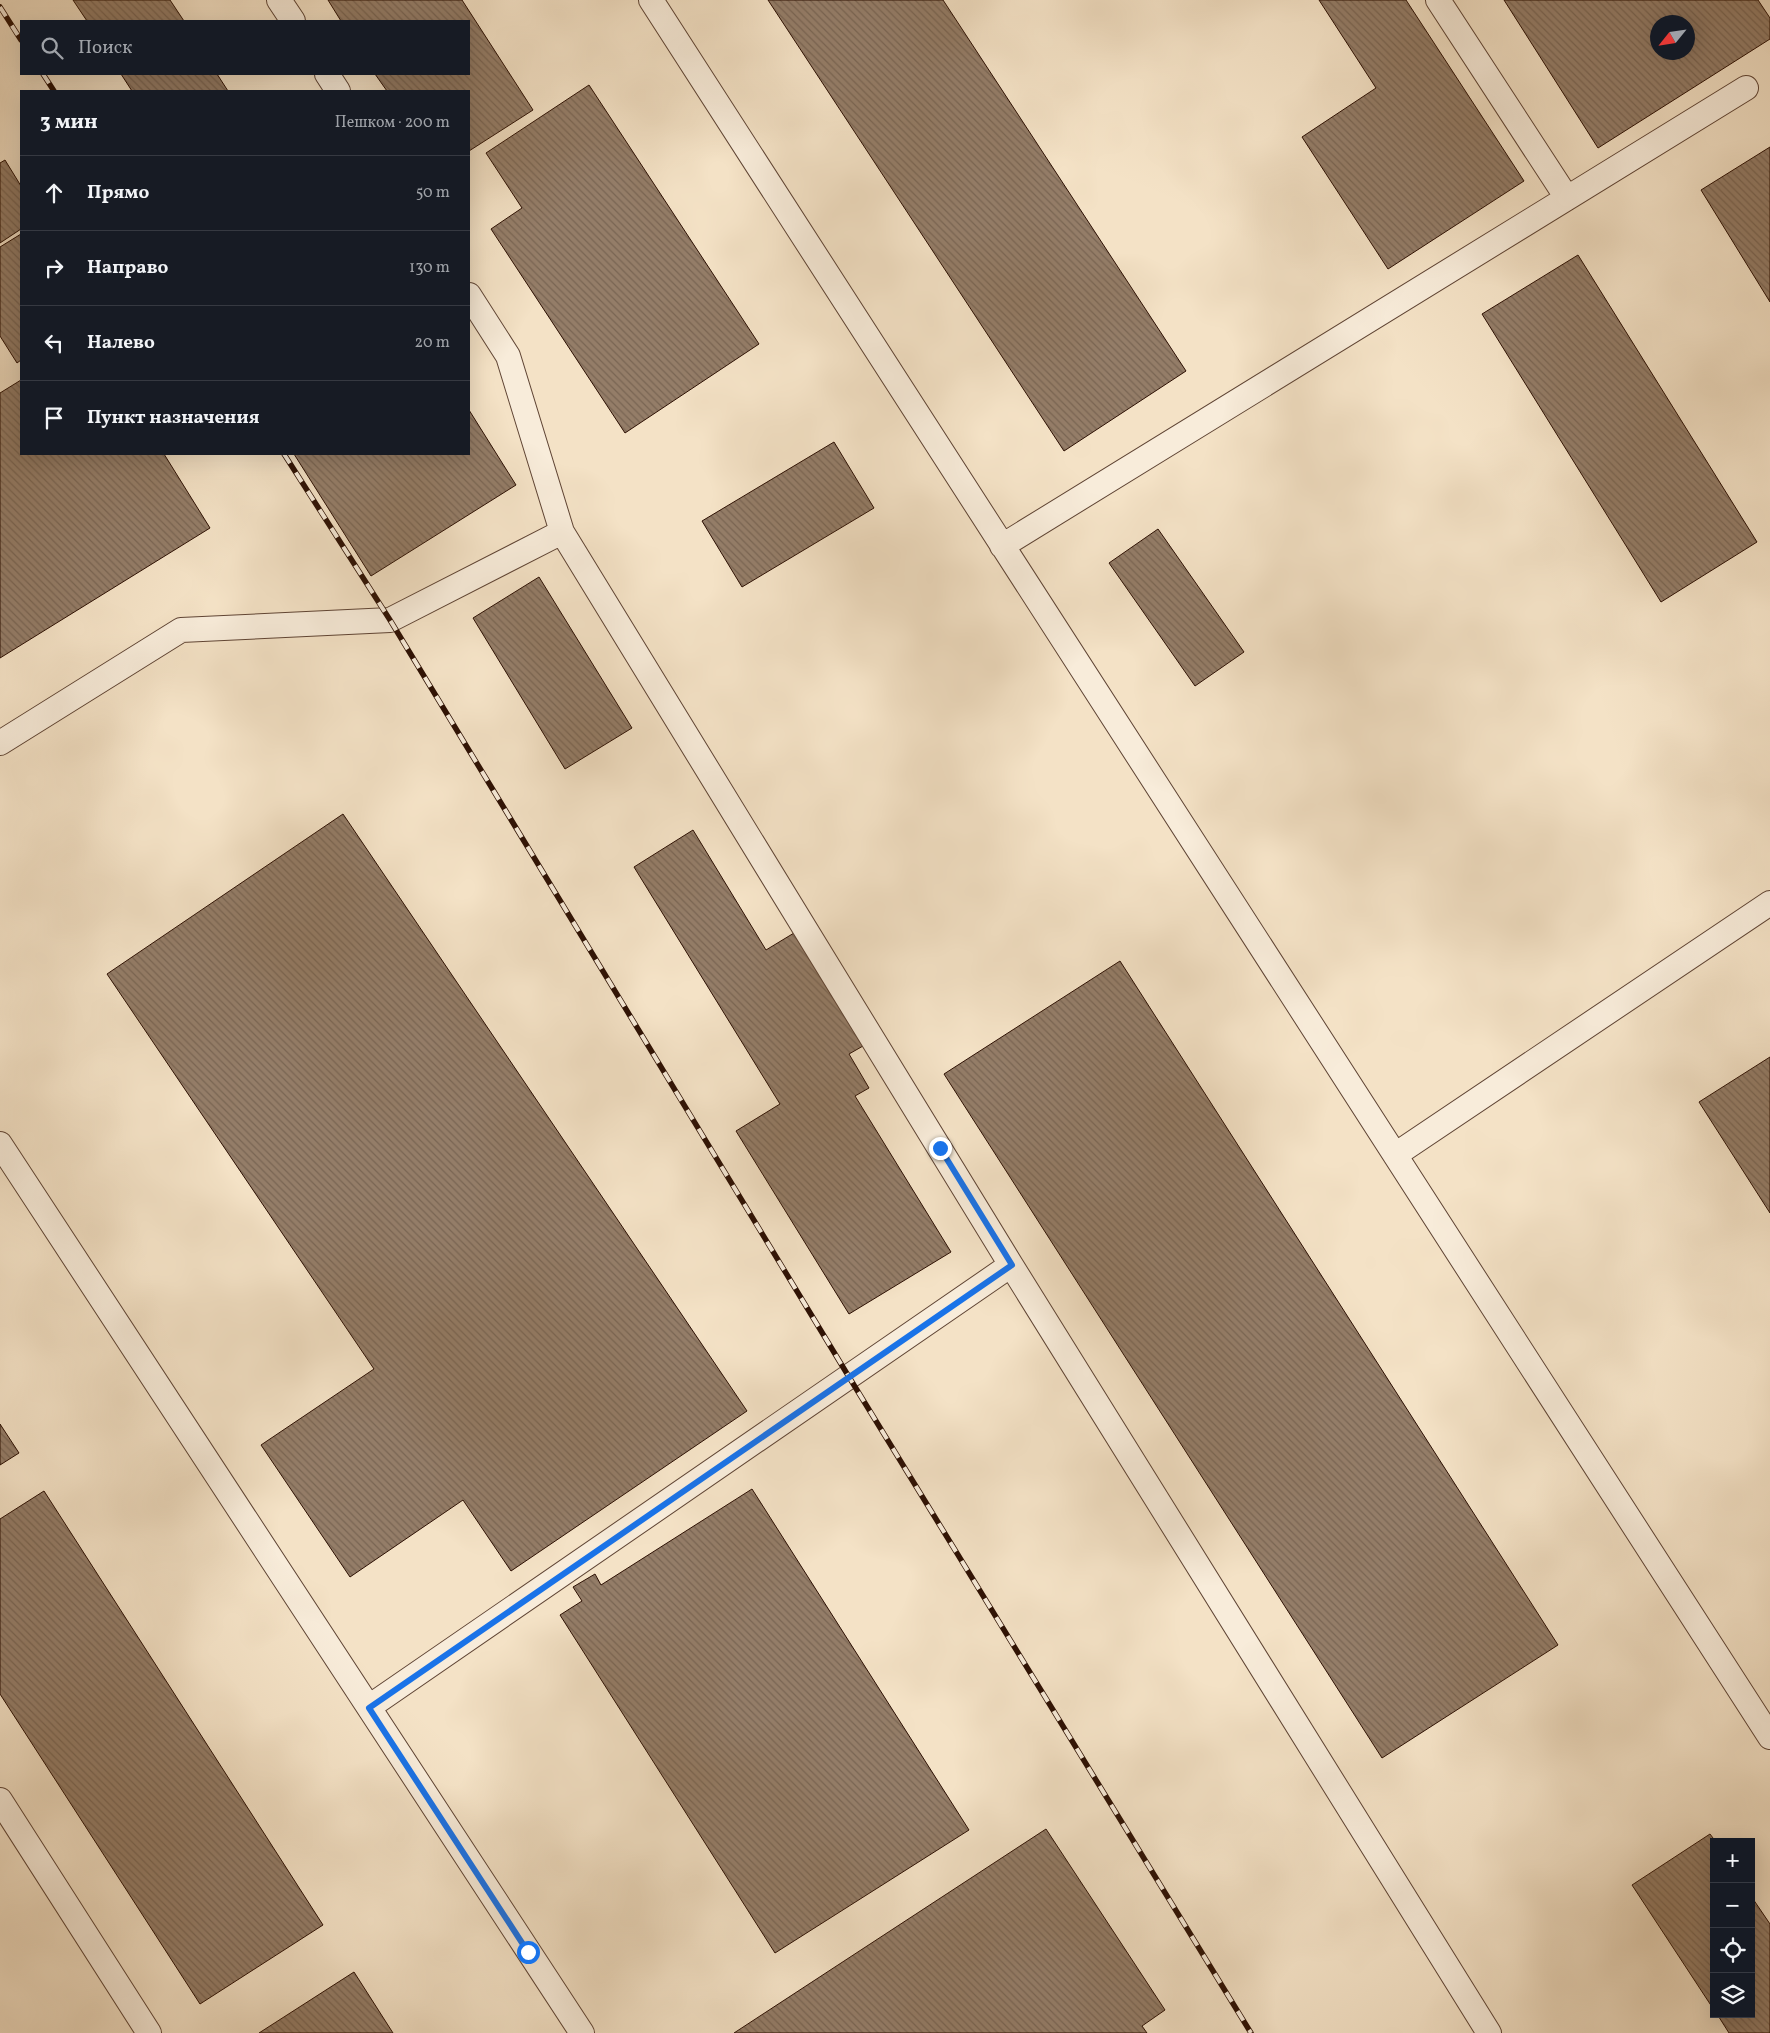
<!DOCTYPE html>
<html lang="ru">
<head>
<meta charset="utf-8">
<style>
	body { margin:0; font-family:Vollkorn,serif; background:#242831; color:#f1f3f6 }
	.controls { position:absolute; right:15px; bottom:15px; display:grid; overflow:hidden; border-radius:0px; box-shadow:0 5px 20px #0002 }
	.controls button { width:45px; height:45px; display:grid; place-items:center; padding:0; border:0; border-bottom:1px solid #363941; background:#171b24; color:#f1f3f6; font:25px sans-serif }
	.compass { position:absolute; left:1650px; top:15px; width:45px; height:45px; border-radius:50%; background:#171b24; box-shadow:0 5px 20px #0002; rotate:240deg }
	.stop { position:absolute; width:15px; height:15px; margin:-11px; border:4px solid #1a73e8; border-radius:50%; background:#fff }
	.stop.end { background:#1a73e8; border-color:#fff; box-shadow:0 1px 5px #0008 }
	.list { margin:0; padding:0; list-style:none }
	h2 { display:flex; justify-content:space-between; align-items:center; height:65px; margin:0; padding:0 20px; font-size:21px }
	h2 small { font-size:16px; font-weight:400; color:#9ea1a6 }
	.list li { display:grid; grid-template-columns:32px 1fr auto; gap:15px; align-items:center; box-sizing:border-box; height:75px; padding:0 20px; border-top:1px solid #363941 }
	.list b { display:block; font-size:19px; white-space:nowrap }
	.list em { font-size:16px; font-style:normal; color:#9ea1a6 }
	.icon { flex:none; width:28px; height:28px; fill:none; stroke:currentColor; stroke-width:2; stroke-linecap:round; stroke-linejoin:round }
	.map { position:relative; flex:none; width:1770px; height:2033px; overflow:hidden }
	.search { position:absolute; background:#171b24; box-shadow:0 5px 20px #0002; left:20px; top:20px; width:450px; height:55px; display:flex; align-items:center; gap:12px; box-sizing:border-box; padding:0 18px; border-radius:0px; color:#9ea1a6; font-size:19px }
	.panel { position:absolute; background:#171b24; box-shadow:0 5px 20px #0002; left:20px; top:90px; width:450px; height:365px; border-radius:0px }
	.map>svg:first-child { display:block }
</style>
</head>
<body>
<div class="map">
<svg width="1770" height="2033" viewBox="0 0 1770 2033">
	<defs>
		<pattern id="building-back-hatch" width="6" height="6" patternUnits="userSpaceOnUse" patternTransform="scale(1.25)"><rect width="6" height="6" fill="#947d68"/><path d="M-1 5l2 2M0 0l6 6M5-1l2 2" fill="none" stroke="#796553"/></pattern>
	</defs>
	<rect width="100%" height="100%" fill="#f4e2c6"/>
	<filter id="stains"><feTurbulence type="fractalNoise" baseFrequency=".004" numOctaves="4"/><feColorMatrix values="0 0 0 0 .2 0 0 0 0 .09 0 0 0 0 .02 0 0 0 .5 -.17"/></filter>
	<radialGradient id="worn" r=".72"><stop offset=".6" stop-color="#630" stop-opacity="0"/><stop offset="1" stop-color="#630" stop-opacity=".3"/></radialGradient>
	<path fill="url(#building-back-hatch)" stroke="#2d1003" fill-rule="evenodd" d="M73 0H170L184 21H87Z
		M328 0H462L533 110 469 151V91H387L375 74H469V21H341Z
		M768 0H943L1186 371 1064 451Z
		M1319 0H1406L1524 181 1388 269 1302 137 1376 88Z
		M1504 0H1758L1770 18V39L1598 148ZM1658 22H1688V52H1658Z
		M121 74H217L228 91H132Z
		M589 85 759 344 625 433 491 229 522 208 486 153Z
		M1770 147V302L1701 190Z
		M5 160 21 186V229L0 243V163Z
		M21 234V360L17 363 0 336V247Z
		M1578 255 1757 542 1661 602 1482 314Z
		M21 380V454H164L210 528 0 658V393Z
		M469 410 516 485 371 576 294 454H469Z
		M834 442 874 508 742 587 702 521Z
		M1158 529 1244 652 1195 686 1109 563Z
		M539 577 632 728 565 769 473 618Z
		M343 814 747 1411 511 1571 463 1500 350 1577 261 1445 374 1369 107 974Z
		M693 830 766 950 794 933 863 1046 849 1054 869 1088 855 1096 951 1252 849 1314 736 1131 780 1104 634 867Z
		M1120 961 1558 1645 1382 1758 944 1074Z
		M1770 1057V1213L1699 1102Z
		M0 1424 19 1453 0 1465Z
		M752 1489 969 1830 775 1953 560 1615 582 1601 573 1587 595 1574 601 1585Z
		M44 1491 323 1925 200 2004 0 1694V1519Z
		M1046 1829 1165 2010 1142 2026 1147 2033H734Z
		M1710 1834 1716 1842H1714V2010L1632 1885Z
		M1751 1896 1770 1924V2033H1729L1717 2014H1751Z
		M354 1972 393 2033H259Z"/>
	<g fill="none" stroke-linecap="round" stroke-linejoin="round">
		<g stroke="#5f4434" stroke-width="26">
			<path id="service" d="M279 0 293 21
				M651 0 1770 1737
				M1438 0 1567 198
				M327 74 338 91
				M469 295 508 356 562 532 1011 1265 1489 2033
				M1002 546 1746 88
				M0 743 181 630 390 620 562 532
				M0 1144 582 2033
				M1395 1155 1770 903
				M369 1707 1011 1265
				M0 1800 149 2033"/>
		</g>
		<use href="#service" stroke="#f8ecda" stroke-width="24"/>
		<g stroke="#2d1003" stroke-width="5.5">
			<path id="rail" d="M0 7 21 40
				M43 74 54 91
				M284 454 390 620 849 1377 1251 2033"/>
		</g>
		<use href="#rail" stroke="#f8ecda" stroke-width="4" stroke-dasharray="11" stroke-linecap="butt"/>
	</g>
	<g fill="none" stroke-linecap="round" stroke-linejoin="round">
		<path stroke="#1a73e8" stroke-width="6" d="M528 1952 369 1708 1012 1265 940 1148"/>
	</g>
	<rect width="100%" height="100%" filter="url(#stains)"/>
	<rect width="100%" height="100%" fill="url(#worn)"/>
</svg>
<div class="controls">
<button>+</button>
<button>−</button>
<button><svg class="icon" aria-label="locate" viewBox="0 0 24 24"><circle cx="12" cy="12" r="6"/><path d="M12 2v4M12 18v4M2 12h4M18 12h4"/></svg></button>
<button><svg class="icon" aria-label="layers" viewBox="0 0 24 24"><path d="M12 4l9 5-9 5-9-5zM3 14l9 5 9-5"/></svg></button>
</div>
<svg class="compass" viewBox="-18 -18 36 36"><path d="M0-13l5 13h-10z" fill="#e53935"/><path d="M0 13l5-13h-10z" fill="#9ea1a6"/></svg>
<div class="stop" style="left:528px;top:1952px"></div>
<div class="stop end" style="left:940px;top:1148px"></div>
<div class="search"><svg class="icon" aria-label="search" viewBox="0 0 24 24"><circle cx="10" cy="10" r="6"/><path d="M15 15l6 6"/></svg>Поиск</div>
<section class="panel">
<h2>3 мин<small>Пешком · 200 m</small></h2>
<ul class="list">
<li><svg class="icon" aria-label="ahead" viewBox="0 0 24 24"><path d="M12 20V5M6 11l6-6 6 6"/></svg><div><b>Прямо</b></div><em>50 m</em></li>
<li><svg class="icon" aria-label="right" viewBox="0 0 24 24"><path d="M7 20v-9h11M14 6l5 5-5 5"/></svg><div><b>Направо</b></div><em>130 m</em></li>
<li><svg class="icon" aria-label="left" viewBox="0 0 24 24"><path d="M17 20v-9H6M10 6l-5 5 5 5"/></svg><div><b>Налево</b></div><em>20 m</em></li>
<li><svg class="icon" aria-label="arrive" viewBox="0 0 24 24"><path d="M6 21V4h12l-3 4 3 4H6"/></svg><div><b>Пункт назначения</b></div></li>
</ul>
</section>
</div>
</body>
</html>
